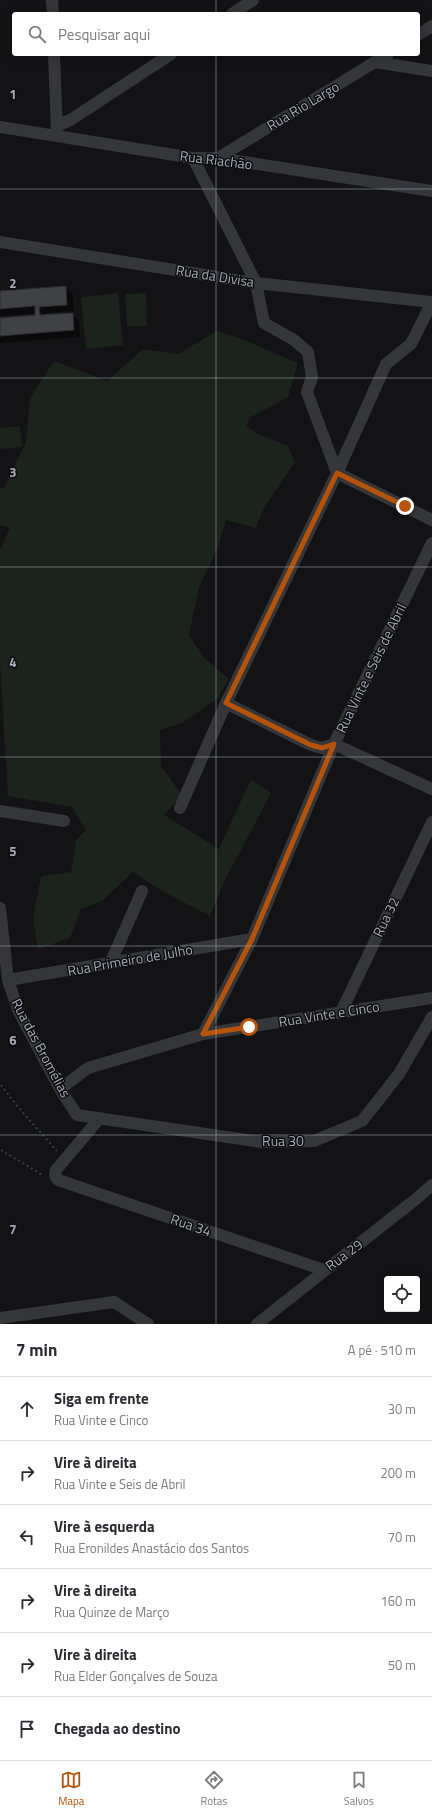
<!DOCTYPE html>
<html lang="pt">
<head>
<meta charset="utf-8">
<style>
	body { margin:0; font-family:"Titillium Web",sans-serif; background:#f7f7f7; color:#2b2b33 }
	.controls { position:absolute; right:12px; bottom:12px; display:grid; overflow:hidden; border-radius:4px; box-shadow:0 2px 10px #0003 }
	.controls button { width:36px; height:36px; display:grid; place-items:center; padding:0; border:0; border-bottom:1px solid #e1e1e2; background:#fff; color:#2b2b33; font:20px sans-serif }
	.stop { position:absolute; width:12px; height:12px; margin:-9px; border:3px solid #b45309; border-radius:50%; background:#fff }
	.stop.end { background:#b45309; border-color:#fff; box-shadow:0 1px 4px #0008 }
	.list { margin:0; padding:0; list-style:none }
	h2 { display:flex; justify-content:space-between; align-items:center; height:52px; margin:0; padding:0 16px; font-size:17px }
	h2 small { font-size:13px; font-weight:400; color:#7c7c81 }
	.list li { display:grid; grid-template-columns:26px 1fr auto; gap:12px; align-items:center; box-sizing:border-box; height:64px; padding:0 16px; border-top:1px solid #e1e1e2 }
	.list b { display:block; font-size:15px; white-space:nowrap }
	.list p { margin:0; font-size:13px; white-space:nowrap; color:#7c7c81 }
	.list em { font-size:13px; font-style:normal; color:#7c7c81 }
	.icon { flex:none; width:22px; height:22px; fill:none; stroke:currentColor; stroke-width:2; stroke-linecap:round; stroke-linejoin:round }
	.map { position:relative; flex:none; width:432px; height:1324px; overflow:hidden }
	.search { position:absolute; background:#fff; box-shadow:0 2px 10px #0003; left:12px; right:12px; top:12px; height:44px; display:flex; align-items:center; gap:10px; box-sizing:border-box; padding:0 14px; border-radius:4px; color:#7c7c81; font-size:15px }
	.sheet { height:436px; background:#fff }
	nav { display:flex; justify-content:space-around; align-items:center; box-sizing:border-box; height:56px; border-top:1px solid #e1e1e2; background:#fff; font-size:11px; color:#7c7c81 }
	nav a { display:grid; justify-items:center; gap:2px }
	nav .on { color:#b45309 }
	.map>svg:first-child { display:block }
</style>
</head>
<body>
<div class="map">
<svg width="432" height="1324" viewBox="0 0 432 1324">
	<rect width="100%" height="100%" fill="#131315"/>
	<path fill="#1b231c" d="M118 293 123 345 86 349 81 297Z
		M146 293 147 326H127L125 294Z
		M217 331 242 339 298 363 288 397 251 417 246 426 258 434 288 446 295 462 263 509 256 528 226 520 218 547 199 587 189 635 204 658 229 679 218 698 182 723 160 730 161 766 182 795 164 815 219 849 251 779 271 793 223 884 210 916 164 892 133 872 102 901 81 909 70 938 38 949 33 919 41 876 71 872 76 840 86 830 72 807 8 796 0 663V550L10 528 0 525V488H4L26 442 30 398 54 361 107 381 143 349 178 354Z
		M20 426 22 447 0 449V428Z"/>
	<path fill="#0007" d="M66 287 73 294 74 311 46 313V316L72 314 79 321 80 337 0 343V319L36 316V313L0 316V292Z"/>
	<path fill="#3f4145" stroke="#2d2d31" d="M66 286 67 305 39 307 40 315 73 313 74 330 0 336V318L35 315V306L0 309V291Z"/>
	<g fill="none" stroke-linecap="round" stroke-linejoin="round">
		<path stroke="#3a3d42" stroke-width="2" stroke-dasharray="2 3" stroke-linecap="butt" d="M1 1085 18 1107 57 1151
			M1 1150 44 1176"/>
		<path stroke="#34363a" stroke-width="12" d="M52 0 53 14
			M232 14 253 0
			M418 35 432 26
			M54 54 57 133
			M375 62 432 71
			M57 126 72 119 171 54
			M0 127 193 158H218L432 191
			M193 158 256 283 264 323 294 340 308 352 312 377 307 392 337 473 432 520
			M218 158 388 54
			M0 242 256 283 432 302
			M226 703 311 745 322 748 334 744 432 789
			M180 808 226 703 337 473 386 364 411 344 432 302
			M0 811 64 821
			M0 908 8 980 18 1010 60 1089 77 1115 261 1142 314 1141 362 1121 399 1074 432 1017
			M110 964 142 891
			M8 980 252 939
			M341 1012 432 822
			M203 1034 252 939 334 744 432 543
			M60 1089 88 1068 203 1034 432 998
			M99 1119 56 1170 55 1176 58 1180 324 1270
			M0 1318 114 1302 148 1324
			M257 1324 416 1199 432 1185"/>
	</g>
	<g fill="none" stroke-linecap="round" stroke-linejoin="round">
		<path stroke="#b45309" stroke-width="5" d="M249 1027 203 1034 252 939 334 744 322 748 311 745 226 703 337 473 405 506"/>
	</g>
	<path fill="none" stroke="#a4abb7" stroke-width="1" stroke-opacity="0.55" d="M216 0V14M216 54V1324M0 189H432M0 378H432M0 567H432M0 757H432M0 946H432M0 1135H432"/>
	<g text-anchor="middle" stroke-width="3" stroke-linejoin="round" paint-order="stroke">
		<g font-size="14" fill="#a4abb7" stroke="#0e0e10">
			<text transform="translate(303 106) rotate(-31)" y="5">Rua Rio Largo</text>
			<text transform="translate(216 160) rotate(7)" y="5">Rua Riachão</text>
			<text transform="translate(215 276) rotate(9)" y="5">Rua da Divisa</text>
			<text transform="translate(371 668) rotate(-64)" y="5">Rua Vinte e Seis de Abril</text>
			<text transform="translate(386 917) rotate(-64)" y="5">Rua 32</text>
			<text transform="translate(130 960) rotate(-10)" y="5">Rua Primeiro de Julho</text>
			<text transform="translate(329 1014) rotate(-9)" y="5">Rua Vinte e Cinco</text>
			<text transform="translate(41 1048) rotate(62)" y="5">Rua das Bromélias</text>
			<text x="283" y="1146">Rua 30</text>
			<text transform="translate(191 1225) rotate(19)" y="5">Rua 34</text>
			<text transform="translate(344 1255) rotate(-37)" y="5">Rua 29</text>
		</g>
	</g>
	<g font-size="13" text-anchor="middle" font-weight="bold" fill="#a4abb7" stroke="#0e0e10" stroke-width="3" stroke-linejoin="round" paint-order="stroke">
		<text x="13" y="99">1</text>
		<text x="13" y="288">2</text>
		<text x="13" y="477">3</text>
		<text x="13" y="667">4</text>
		<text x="13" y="856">5</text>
		<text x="13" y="1045">6</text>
		<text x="13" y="1234">7</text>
	</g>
</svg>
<div class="controls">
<button><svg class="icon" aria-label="locate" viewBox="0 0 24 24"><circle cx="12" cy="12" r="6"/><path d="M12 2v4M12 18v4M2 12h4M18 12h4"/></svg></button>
</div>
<div class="stop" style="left:249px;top:1027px"></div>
<div class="stop end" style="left:405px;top:506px"></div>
<div class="search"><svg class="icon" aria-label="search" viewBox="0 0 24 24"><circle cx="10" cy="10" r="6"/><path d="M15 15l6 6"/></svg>Pesquisar aqui</div>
</div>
<section class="sheet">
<h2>7 min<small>A pé · 510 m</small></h2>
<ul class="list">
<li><svg class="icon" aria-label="ahead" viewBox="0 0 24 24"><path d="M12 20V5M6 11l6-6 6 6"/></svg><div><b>Siga em frente</b><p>Rua Vinte e Cinco</p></div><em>30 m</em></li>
<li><svg class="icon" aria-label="right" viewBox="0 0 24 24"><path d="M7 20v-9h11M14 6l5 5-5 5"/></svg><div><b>Vire à direita</b><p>Rua Vinte e Seis de Abril</p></div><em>200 m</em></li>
<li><svg class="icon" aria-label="left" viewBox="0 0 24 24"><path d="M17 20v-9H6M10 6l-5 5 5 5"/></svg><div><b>Vire à esquerda</b><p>Rua Eronildes Anastácio dos Santos</p></div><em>70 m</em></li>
<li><svg class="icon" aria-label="right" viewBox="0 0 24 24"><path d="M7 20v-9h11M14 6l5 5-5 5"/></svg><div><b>Vire à direita</b><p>Rua Quinze de Março</p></div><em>160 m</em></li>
<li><svg class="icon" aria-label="right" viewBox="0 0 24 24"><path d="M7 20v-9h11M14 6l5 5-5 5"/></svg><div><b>Vire à direita</b><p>Rua Elder Gonçalves de Souza</p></div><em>50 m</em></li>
<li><svg class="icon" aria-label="arrive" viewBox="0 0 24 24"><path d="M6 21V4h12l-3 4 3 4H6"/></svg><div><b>Chegada ao destino</b></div></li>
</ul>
</section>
<nav>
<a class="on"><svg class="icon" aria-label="map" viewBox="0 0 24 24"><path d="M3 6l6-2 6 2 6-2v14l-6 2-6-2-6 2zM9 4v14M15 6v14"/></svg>Mapa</a>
<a><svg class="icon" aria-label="directions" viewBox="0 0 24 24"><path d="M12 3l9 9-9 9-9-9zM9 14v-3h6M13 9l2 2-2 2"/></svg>Rotas</a>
<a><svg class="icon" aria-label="saved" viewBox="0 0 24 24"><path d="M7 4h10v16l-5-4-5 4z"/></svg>Salvos</a>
</nav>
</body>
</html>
